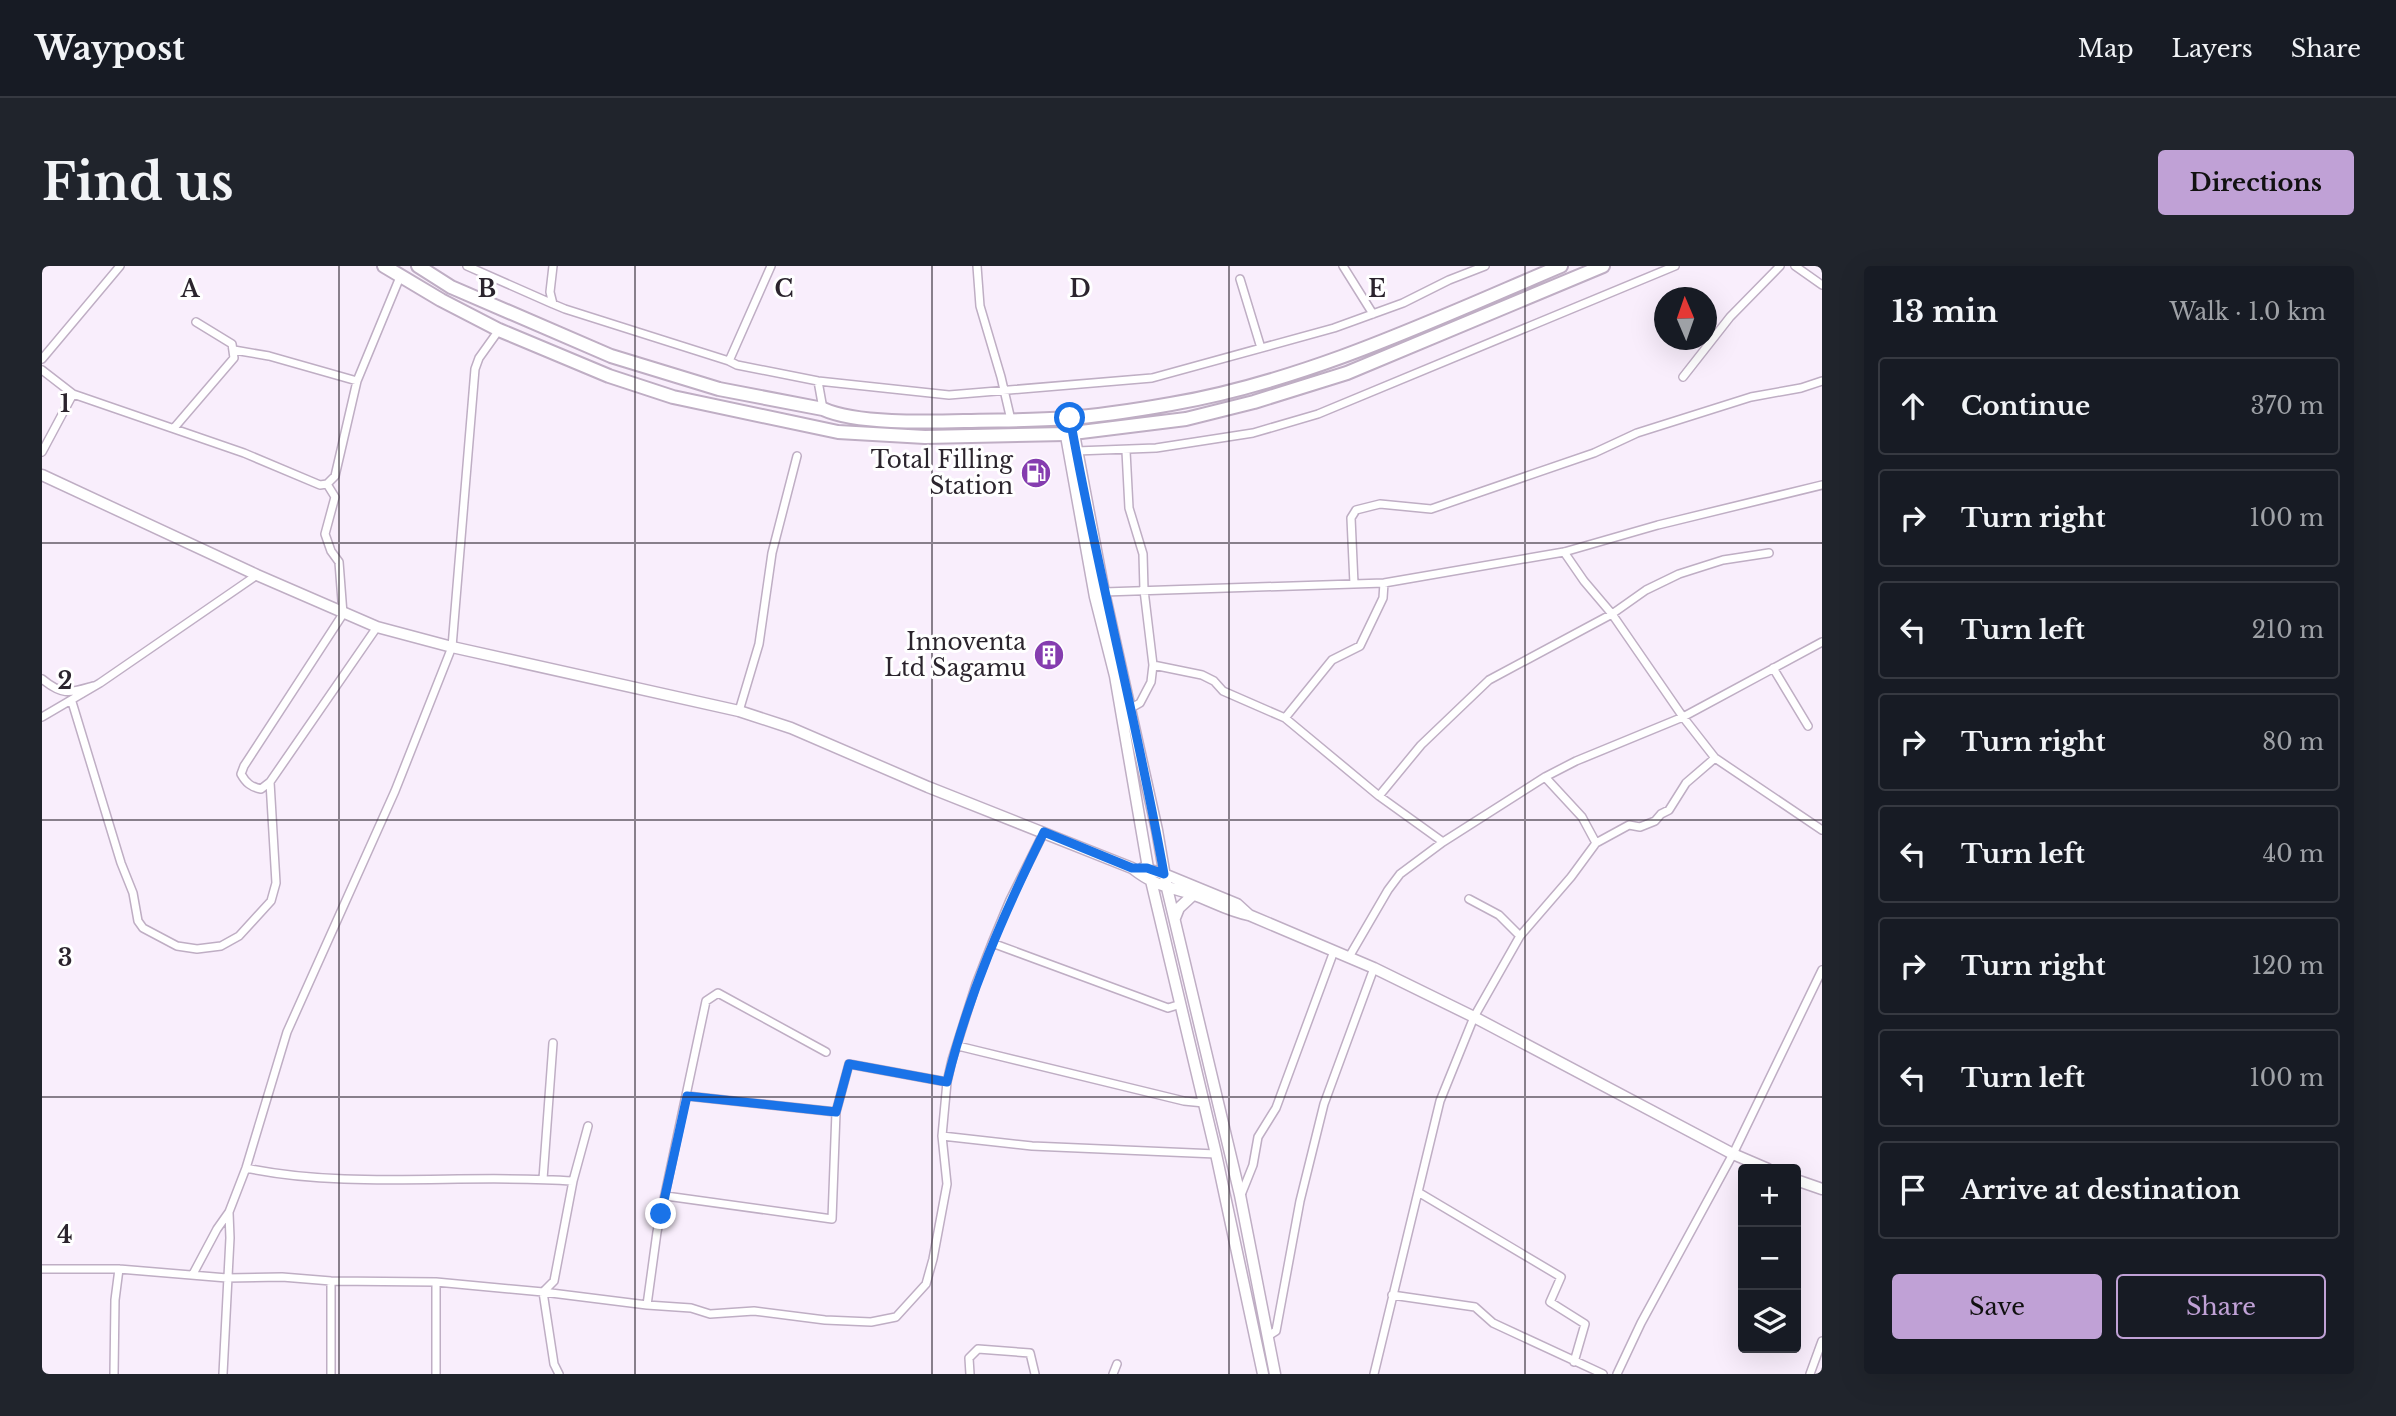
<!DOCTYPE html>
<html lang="en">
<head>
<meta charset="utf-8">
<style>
	body { margin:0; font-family:"Libre Baskerville",serif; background:#20242c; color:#f1f3f6 }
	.controls { position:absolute; right:21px; bottom:21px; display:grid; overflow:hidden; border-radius:7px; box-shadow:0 7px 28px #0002 }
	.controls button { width:63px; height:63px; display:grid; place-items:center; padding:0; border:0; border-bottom:2px solid #363941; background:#171b24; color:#f1f3f6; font:35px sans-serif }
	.compass { position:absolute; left:1612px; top:21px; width:63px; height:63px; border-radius:50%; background:#171b24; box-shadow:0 7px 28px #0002; rotate:358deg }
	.stop { position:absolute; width:21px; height:21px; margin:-16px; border:5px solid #1a73e8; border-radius:50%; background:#fff }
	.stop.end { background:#1a73e8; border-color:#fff; box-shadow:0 2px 7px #0008 }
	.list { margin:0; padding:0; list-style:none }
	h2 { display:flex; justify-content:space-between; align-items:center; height:91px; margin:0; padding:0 28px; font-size:30px }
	h2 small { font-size:23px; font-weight:400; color:#9ea1a6 }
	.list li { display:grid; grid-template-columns:46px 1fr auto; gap:21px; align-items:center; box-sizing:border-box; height:98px; margin:0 14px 14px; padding:0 14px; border:2px solid #363941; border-radius:7px }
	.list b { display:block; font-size:26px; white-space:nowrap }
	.list em { font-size:23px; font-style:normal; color:#9ea1a6 }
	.actions { display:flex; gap:14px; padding:21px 28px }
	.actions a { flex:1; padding:16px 0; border:2px solid #c0a1d6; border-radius:7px; text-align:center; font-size:24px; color:#c0a1d6 }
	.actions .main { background:#c0a1d6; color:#111 }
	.icon { flex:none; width:38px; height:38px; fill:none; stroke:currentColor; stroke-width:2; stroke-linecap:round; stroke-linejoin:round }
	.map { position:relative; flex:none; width:1780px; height:1108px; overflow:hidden; border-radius:7px }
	header { display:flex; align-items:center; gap:42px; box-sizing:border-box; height:98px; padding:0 35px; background:#171b24; border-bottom:2px solid #363941 }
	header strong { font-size:33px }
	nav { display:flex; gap:38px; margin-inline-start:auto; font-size:24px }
	.intro { display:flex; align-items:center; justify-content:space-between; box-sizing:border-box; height:168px; padding:0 42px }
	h1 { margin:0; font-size:49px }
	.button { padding:18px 32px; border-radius:7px; background:#c0a1d6; color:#111; font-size:24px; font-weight:700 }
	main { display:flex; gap:42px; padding:0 42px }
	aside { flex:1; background:#171b24; border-radius:7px; box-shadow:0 7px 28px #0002 }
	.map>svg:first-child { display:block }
</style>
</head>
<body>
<header>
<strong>Waypost</strong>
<nav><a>Map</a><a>Layers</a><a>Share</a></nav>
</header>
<div class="intro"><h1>Find us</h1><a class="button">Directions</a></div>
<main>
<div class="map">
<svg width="1780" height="1108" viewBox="0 0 1780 1108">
	<rect width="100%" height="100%" fill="#f9eefc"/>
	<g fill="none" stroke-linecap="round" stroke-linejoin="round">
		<g stroke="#bfaec4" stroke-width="10">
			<path id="street" d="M425 0 511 38
				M511 0 508 26 511 38 523 43 687 95 695 99 776 115 907 129 1110 112 1292 62 1361 37 1407 14 1443 0
				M935 0 938 40 959 111 969 154
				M1301 0 1331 48
				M1753 0 1780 19
				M1198 13 1219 82
				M192 84 227 90 315 115
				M0 93 78 0
				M687 95 729 0
				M0 104 31 128 202 187 278 219 285 218 293 210 315 115 358 11
				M1641 111 1688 51 1738 0
				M776 115 781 143
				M132 162 192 92 190 78 154 56
				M1034 185 1114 182 1211 167 1276 148 1633 0
				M1084 185 1087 242 1101 288 1102 324 1111 399 1109 416 1098 437 1089 442
				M0 186 31 128
				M285 218 293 231 283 268 289 285 297 296 301 348 202 500 199 508C204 517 209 521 219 523L228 516 335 361
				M1522 286 1542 315 1570 348 1641 451 1673 492 1780 564
				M1312 318 1309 252 1314 244 1338 238 1389 243 1552 187 1595 167 1709 131 1759 122 1780 115
				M1062 326 1342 317 1522 286 1616 259 1780 219
				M1111 399 1160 409 1172 415 1181 425 1243 452 1337 530 1401 576
				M1731 402 1766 460
				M0 413C21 430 27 427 51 420
				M30 436 79 597 91 627 96 655 101 662 135 680 155 683 179 680 197 670 229 635 234 617 228 516
				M697 445 717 378 730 287 755 190
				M0 451 58 417 215 309
				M1243 452 1290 394 1318 380 1341 332 1342 317
				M1503 511 1540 551 1554 577
				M1337 530 1379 479 1447 414 1570 348 1604 324 1637 308 1681 294 1727 287
				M1427 633 1457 649 1478 670
				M950 677 1126 742 1139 738
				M1307 691 1346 624 1358 608 1401 576 1503 511 1534 495 1641 451 1780 376
				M916 780 1142 835 1162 837
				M645 830 794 846 807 798 905 816
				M900 870 990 880 1174 888
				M204 902C308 924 425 907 531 915
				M501 913 511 777
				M1376 926 1519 1011 1508 1036 1543 1058 1532 1096
				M1199 929 1211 899 1216 871 1234 842 1292 685
				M624 930 790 953 794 846
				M0 1003H77L185 1012 240 1011 289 1015 394 1016 501 1026 605 1039 649 1042 668 1048 712 1045 783 1054 829 1056 854 1051 884 1018 891 993 905 918 900 870 905 816 910 794 934 718 950 677 968 634 1002 566
				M151 1008 175 963 187 946 204 902 245 766 353 525 410 381 433 103 437 92 457 64
				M394 1016V1108
				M1350 1029 1433 1041 1451 1057 1561 1108
				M605 1039 615 966 664 735 676 727 784 786
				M1226 1070 1234 1065 1258 935 1282 838 1332 702
				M72 1108 73 1034 77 1003
				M181 1108 188 972 187 947
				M289 1108V1015
				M517 1108 512 1098 501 1026 512 1015 531 915 546 860
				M928 1108 927 1092 936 1083 988 1087 993 1108
				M1071 1108 1075 1098
				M1332 1108 1398 835 1432 751 1478 670 1529 611 1554 577 1587 559 1598 561 1613 555 1619 548 1627 544 1644 517 1673 492
				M1575 1108 1599 1057 1691 888 1780 704
				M1768 1108 1780 1075"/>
		</g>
		<g stroke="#bfaec4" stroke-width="13">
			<path id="secondary" d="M1029 152 1062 326 1115 564 1125 622 1198 929 1233 1108
				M1021 153 1053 331 1073 410 1106 602 1174 888 1221 1108
				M0 209 215 309 335 361 410 381 697 445 749 462 886 521 1090 602C1113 620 1124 620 1150 628 1170 635 1186 645 1207 649L1332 702 1432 751 1691 888 1726 903
				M1101 602 1122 608 1195 638 1207 649
				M1133 652 1137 642 1151 629
				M1754 914 1780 923"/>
		</g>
		<g stroke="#bfaec4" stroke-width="16">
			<path id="highway" d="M342 0 399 34 457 64 567 110 631 131 796 166 883 171 1023 168 1144 153 1212 136 1305 107 1561 0
				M376 0 409 21 569 90 677 123 781 143C814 158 885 156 923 155 956 154 990 155 1024 152 1059 150 1095 144 1129 138 1264 115 1394 53 1519 0"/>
		</g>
		<use href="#street" stroke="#fff" stroke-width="7"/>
		<use href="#secondary" stroke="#fff" stroke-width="10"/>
		<use href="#highway" stroke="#fff" stroke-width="12"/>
	</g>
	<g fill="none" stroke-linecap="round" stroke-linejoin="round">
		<path stroke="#1a73e8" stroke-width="9" d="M619 948 645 830 794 846 807 798 905 816C926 729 962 647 1002 566L1090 602H1105L1122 608C1095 455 1055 305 1028 152"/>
	</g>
	<path fill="none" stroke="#2b242d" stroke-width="2" stroke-opacity="0.55" d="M297 0V1108M593 0V1108M890 0V1108M1187 0V1108M1483 0V1108M0 277H1780M0 554H1780M0 831H1780"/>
	<defs>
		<g id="fuel-disc" transform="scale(1.575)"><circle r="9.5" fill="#853daf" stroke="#fff"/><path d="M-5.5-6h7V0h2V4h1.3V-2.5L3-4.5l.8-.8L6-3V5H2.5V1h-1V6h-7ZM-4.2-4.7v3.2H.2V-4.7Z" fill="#fff"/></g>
		<g id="building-disc" transform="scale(1.575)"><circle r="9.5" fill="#853daf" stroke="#fff"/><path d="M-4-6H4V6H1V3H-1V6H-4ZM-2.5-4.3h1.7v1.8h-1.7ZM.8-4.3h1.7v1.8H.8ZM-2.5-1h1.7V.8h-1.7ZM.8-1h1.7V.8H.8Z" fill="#fff"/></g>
	</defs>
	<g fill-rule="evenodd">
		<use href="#fuel-disc" x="994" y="207"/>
		<use href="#building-disc" x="1007" y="389"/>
	</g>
	<g text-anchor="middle" stroke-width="6" stroke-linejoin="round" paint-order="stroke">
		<g font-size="23" fill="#2b242d" stroke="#fff" text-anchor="end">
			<text x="971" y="202">Total Filling<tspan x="971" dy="26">Station</tspan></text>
			<text x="984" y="384">Innoventa<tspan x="984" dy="26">Ltd Sagamu</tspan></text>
		</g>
	</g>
	<g font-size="23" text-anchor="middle" font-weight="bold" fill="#2b242d" stroke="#fff" stroke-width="6" stroke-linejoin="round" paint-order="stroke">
		<text x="148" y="31">A</text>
		<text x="445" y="31">B</text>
		<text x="742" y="31">C</text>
		<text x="1038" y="31">D</text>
		<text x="1335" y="31">E</text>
		<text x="23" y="146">1</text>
		<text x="23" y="423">2</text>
		<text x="23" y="700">3</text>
		<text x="23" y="977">4</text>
	</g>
</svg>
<div class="controls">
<button>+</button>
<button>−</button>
<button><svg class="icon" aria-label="layers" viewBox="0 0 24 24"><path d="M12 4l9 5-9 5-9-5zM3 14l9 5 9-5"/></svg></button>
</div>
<svg class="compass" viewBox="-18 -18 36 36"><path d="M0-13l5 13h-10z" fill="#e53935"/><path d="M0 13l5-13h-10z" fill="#9ea1a6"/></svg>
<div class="stop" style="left:1028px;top:152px"></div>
<div class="stop end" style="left:619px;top:948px"></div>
</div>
<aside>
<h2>13 min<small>Walk · 1.0 km</small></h2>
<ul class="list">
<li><svg class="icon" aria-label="ahead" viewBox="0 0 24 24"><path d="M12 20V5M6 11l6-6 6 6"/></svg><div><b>Continue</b></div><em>370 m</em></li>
<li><svg class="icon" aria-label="right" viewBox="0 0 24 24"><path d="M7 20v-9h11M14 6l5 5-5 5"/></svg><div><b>Turn right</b></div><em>100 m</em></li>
<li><svg class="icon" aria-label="left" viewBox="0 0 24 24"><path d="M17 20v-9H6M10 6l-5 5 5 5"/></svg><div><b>Turn left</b></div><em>210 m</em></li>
<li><svg class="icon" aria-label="right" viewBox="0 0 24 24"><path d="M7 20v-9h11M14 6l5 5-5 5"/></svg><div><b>Turn right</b></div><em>80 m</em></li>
<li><svg class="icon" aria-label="left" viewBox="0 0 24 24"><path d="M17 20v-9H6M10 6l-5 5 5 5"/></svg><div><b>Turn left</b></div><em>40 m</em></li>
<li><svg class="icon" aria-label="right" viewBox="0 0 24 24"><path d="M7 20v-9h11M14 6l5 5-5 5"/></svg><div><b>Turn right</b></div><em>120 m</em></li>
<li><svg class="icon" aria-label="left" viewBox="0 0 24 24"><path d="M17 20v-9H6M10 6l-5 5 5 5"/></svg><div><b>Turn left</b></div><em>100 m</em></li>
<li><svg class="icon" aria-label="arrive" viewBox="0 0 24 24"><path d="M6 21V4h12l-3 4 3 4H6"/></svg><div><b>Arrive at destination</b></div></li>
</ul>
<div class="actions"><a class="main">Save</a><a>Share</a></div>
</aside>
</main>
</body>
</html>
